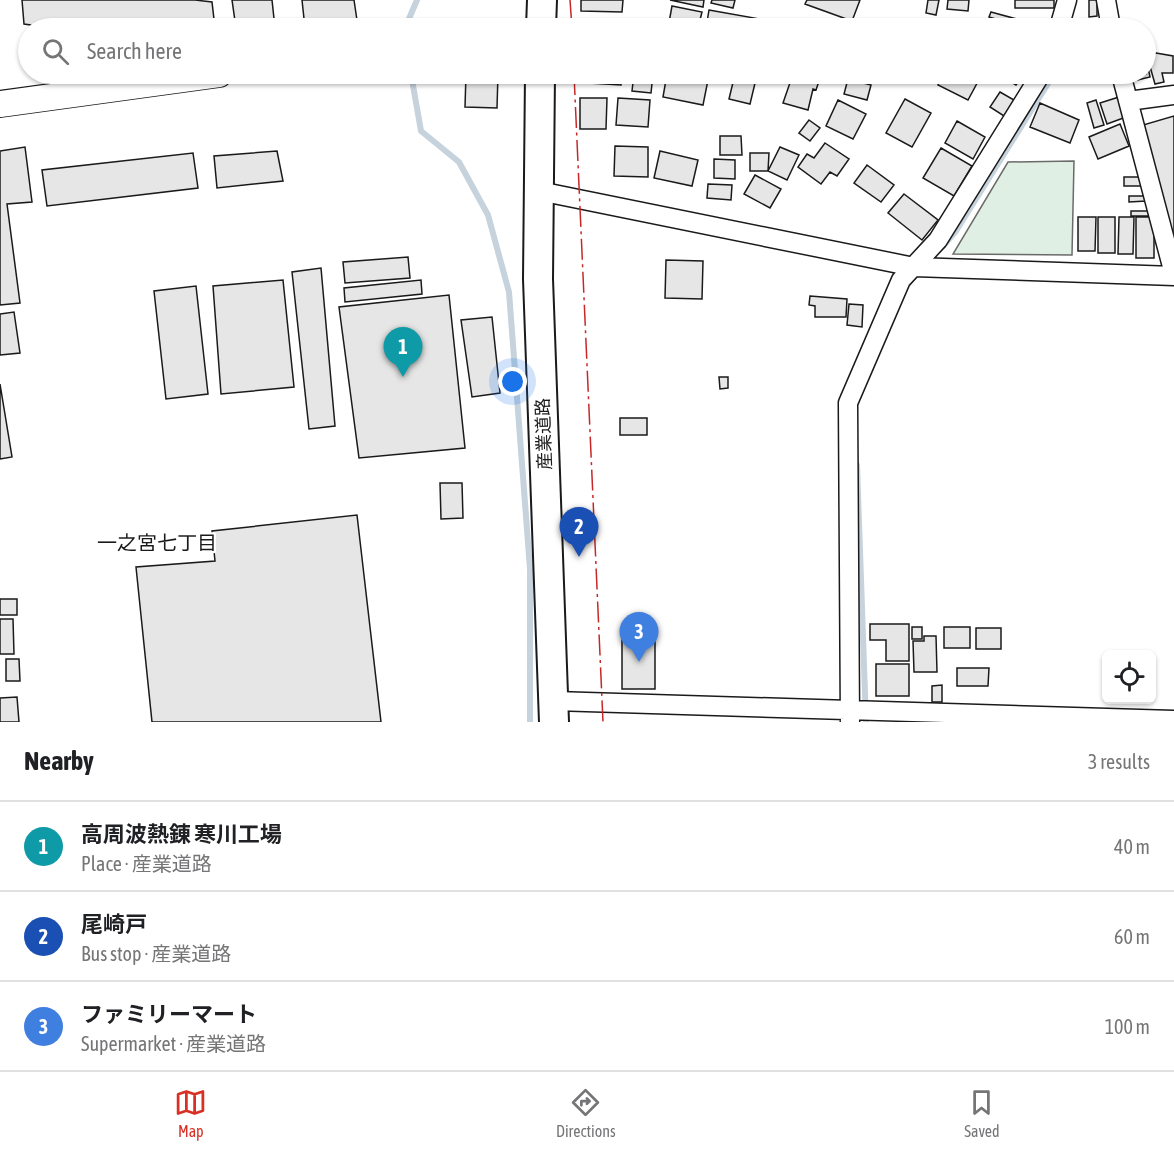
<!DOCTYPE html>
<html lang="en">
<head>
<meta charset="utf-8">
<style>
	body { margin:0; font-family:"Asap Condensed","Noto Sans JP",sans-serif; background:#f6f6f6; color:#202124 }
	.controls { position:absolute; right:18px; bottom:18px; display:grid; overflow:hidden; border-radius:9px; box-shadow:0 2px 4px #0004 }
	.controls button { width:54px; height:54px; display:grid; place-items:center; padding:0; border:0; border-bottom:2px solid #e0e0e0; background:#fff; color:#202124; font:30px sans-serif }
	.you { position:absolute; left:513px; top:382px; width:21px; height:21px; margin:-15px; border:4px solid #fff; border-radius:50%; background:#1a73e8; box-shadow:0 0 0 9px #1a73e833 }
	.badge { display:grid; place-items:center; width:39px; height:39px; border-radius:50%; background:#d93025; color:#fff; font-size:20px; font-weight:700 }
	.pin { position:absolute; translate:-50% -50px; filter:drop-shadow(0 2px 3px #0008) }
	.pin::after { content:''; position:absolute; top:32px; width:21px; height:18px; background:inherit; clip-path:polygon(0 0,100% 0,50% 100%) }
	.list { margin:0; padding:0; list-style:none }
	h2 { display:flex; justify-content:space-between; align-items:center; height:78px; margin:0; padding:0 24px; font-size:26px }
	h2 small { font-size:20px; font-weight:400; color:#757577 }
	.list li { display:grid; grid-template-columns:39px 1fr auto; gap:18px; align-items:center; box-sizing:border-box; height:90px; padding:0 24px; border-top:2px solid #e0e0e0 }
	.list b { display:block; font-size:22px; white-space:nowrap }
	.list p { margin:0; font-size:20px; white-space:nowrap; color:#757577 }
	.list em { font-size:20px; font-style:normal; color:#757577 }
	.icon { flex:none; width:33px; height:33px; fill:none; stroke:currentColor; stroke-width:2; stroke-linecap:round; stroke-linejoin:round }
	.map { position:relative; flex:none; width:1174px; height:722px; overflow:hidden }
	.search { position:absolute; background:#fff; box-shadow:0 2px 4px #0004; left:18px; right:18px; top:18px; height:66px; display:flex; align-items:center; gap:15px; box-sizing:border-box; padding:0 21px; border-radius:33px; color:#757577; font-size:22px }
	.sheet { height:348px; background:#fff }
	nav { display:flex; justify-content:space-around; align-items:center; box-sizing:border-box; height:84px; border-top:2px solid #e0e0e0; background:#fff; font-size:16px; color:#757577 }
	nav a { display:grid; justify-items:center; gap:3px }
	nav .on { color:#d93025 }
	.map>svg:first-child { display:block }
</style>
</head>
<body>
<div class="map">
<svg width="1174" height="722" viewBox="0 0 1174 722">
	<rect width="100%" height="100%" fill="#fff"/>
	<path fill="#e0efe3" stroke="#6a6a6a" stroke-width="1.5" d="M1074 161 1072 255 953 254 1008 162Z"/>
	<g fill="none" stroke-linecap="round" stroke-linejoin="round">
		<path stroke="#c6d2dc" stroke-width="6" d="M405 28 417 0
			M411 74 421 131 459 162 488 215 509 292 530 569V722
			M944 245 956 231 1054 74
			M857 465 866 722"/>
	</g>
	<path fill="#e6e6e6" stroke="#1a1a1a" stroke-width="1.5" d="M22 0H195L212 2 215 28H52L24 24Z
		M232 0H272L275 28H236Z
		M302 0H354L358 27 305 28Z
		M581 0H623L622 12 581 11Z
		M670 0H704L703 7Z
		M712 0H735L733 8 711 3Z
		M807 0H860L852 21 805 4Z
		M928 0H939L936 15 926 13Z
		M948 0H969L968 11 947 9Z
		M1015 0H1054V8H1015Z
		M1089 0H1097V16L1089 17Z
		M672 6 702 12 698 28H668Z
		M709 10 760 19 759 28H706Z
		M991 12 1024 21 1023 27 989 17Z
		M1156 53 1173 56V73H1162L1164 82 1155 84 1147 56Z
		M1146 57 1150 77 1129 82 1126 74H1146Z
		M466 74H498L497 108 465 107Z
		M590 74H622L621 85 589 83Z
		M634 74H653L651 93 632 91Z
		M667 74 709 75 703 105 663 97Z
		M735 74H776L773 83 756 79 750 104 729 99Z
		M793 74 820 78 816 90 813 89 808 110 783 103Z
		M944 74H982L968 100 938 85Z
		M997 74H1024L1016 85Z
		M848 79 871 85 867 100 844 94Z
		M1000 92 1014 100 1004 116 990 107Z
		M1119 97 1126 117 1107 124 1100 103Z
		M580 98H607L606 129H580Z
		M618 98 650 100 648 127 616 125Z
		M905 99 931 113 912 147 886 133Z
		M838 100 866 114 853 139 826 126Z
		M1096 100 1104 125 1094 128 1087 103Z
		M1040 103 1079 120 1070 143 1030 127Z
		M1174 116V239L1142 129 1143 125Z
		M809 120 820 128 810 141 799 133Z
		M957 121 985 137 973 159 945 143Z
		M1120 124 1129 146 1098 159 1089 137Z
		M720 136H741L742 155H720Z
		M825 143 849 159 837 176 830 172 821 184 798 167 807 154 814 158Z
		M615 146 648 147V177L614 176Z
		M25 147 32 202 7 204 20 303 0 305V151Z
		M780 147 799 155 787 180 768 171Z
		M941 148 972 166 954 196 923 178Z
		M277 151 283 181 217 188 214 156Z
		M660 151 698 160 692 186 654 178Z
		M193 153 198 188 47 206 42 170Z
		M750 153H769L768 171H750Z
		M714 159 735 160V179L714 178Z
		M867 165 894 185 881 202 854 183Z
		M755 175 781 189 770 208 744 194Z
		M1124 177H1142V186H1124Z
		M708 184 732 185 731 200 707 198Z
		M904 194 938 220 922 240 888 213Z
		M1129 196H1146V201L1129 202Z
		M1131 211H1152V216H1131Z
		M1078 217H1096L1095 251H1078Z
		M1098 217H1115V253H1098Z
		M1119 217H1134L1133 254H1118Z
		M1136 217H1154V258H1136Z
		M408 257 410 278 345 283 343 262Z
		M666 260 703 261 702 299 665 298Z
		M321 268 335 426 309 429 292 272Z
		M283 280 294 387 221 394 213 286Z
		M421 280 422 294 345 302 344 288Z
		M196 286 208 394 166 399 154 291Z
		M449 295 465 448 359 458 339 307Z
		M810 296 847 299 846 317H815V306L809 305Z
		M849 304 863 305 862 327 847 325Z
		M14 312 20 353 0 355V314Z
		M492 317 500 393 472 397 461 320Z
		M719 377H728V388L720 389Z
		M0 384 12 457 0 459Z
		M620 418H647V435H620Z
		M440 483H462L463 518 441 519Z
		M357 515 381 722H152L136 567 215 561 212 531Z
		M0 599H17V615H0Z
		M0 619H13L14 654H0Z
		M870 624H909V661H886V640H870Z
		M912 627H922V639H912Z
		M944 627H970V648H944Z
		M976 628H1001V649H976Z
		M622 636H655V689H622Z
		M924 636H936L937 672H914L913 641H924Z
		M6 659H19L20 681H6Z
		M876 664H909V696H876Z
		M957 668H989L988 686H957Z
		M942 685V702H932V686Z
		M17 697 19 722H0V698Z"/>
	<g fill="none" stroke-linecap="round" stroke-linejoin="round">
		<g stroke="#1a1a1a" stroke-width="21">
			<path id="street" d="M1106 0 1111 28
				M1059 28 1067 0
				M1121 74 1174 274
				M1128 101 1174 95
				M539 191 914 267 1174 276
				M554 701 1174 720
				M850 722 848 403 901 280 938 240 1041 74"/>
		</g>
		<g stroke="#1a1a1a" stroke-width="28">
			<path id="secondary" d="M0 104 219 74"/>
		</g>
		<g stroke="#1a1a1a" stroke-width="32">
			<path id="primary" d="M541 28 542 0
				M540 74 538 279 554 722"/>
		</g>
		<use href="#street" stroke="#fff" stroke-width="18"/>
		<use href="#secondary" stroke="#fff" stroke-width="26"/>
		<use href="#primary" stroke="#fff" stroke-width="28"/>
		<path stroke="#c62828" stroke-width="1.5" stroke-dasharray="21 4.5 3 4.5" stroke-linecap="butt" d="M570 0 572 28
			M574 74 603 722"/>
	</g>
	<g text-anchor="middle" stroke-width="4.5" stroke-linejoin="round" paint-order="stroke">
		<g font-size="18" fill="#1a1a1a" stroke="#fff">
			<text transform="translate(544 434) rotate(-92)" y="6">産業道路</text>
		</g>
		<g font-size="20" fill="#1a1a1a" stroke="#fff">
			<text x="157" y="550">一之宮七丁目</text>
		</g>
	</g>
</svg>
<div class="controls">
<button><svg class="icon" aria-label="locate" viewBox="0 0 24 24"><circle cx="12" cy="12" r="6"/><path d="M12 2v4M12 18v4M2 12h4M18 12h4"/></svg></button>
</div>
<div class="you"></div>
<div class="pin badge" style="left:403px;top:377px;background:#0f9aa8">1</div>
<div class="pin badge" style="left:579px;top:557px;background:#1a4fb4">2</div>
<div class="pin badge" style="left:639px;top:662px;background:#3f7fe0">3</div>
<div class="search"><svg class="icon" aria-label="search" viewBox="0 0 24 24"><circle cx="10" cy="10" r="6"/><path d="M15 15l6 6"/></svg>Search here</div>
</div>
<section class="sheet">
<h2>Nearby<small>3 results</small></h2>
<ul class="list">
<li><span class="badge" style="background:#0f9aa8">1</span><div><b>高周波熱錬 寒川工場</b><p>Place · 産業道路</p></div><em>40 m</em></li>
<li><span class="badge" style="background:#1a4fb4">2</span><div><b>尾崎戸</b><p>Bus stop · 産業道路</p></div><em>60 m</em></li>
<li><span class="badge" style="background:#3f7fe0">3</span><div><b>ファミリーマート</b><p>Supermarket · 産業道路</p></div><em>100 m</em></li>
</ul>
</section>
<nav>
<a class="on"><svg class="icon" aria-label="map" viewBox="0 0 24 24"><path d="M3 6l6-2 6 2 6-2v14l-6 2-6-2-6 2zM9 4v14M15 6v14"/></svg>Map</a>
<a><svg class="icon" aria-label="directions" viewBox="0 0 24 24"><path d="M12 3l9 9-9 9-9-9zM9 14v-3h6M13 9l2 2-2 2"/></svg>Directions</a>
<a><svg class="icon" aria-label="saved" viewBox="0 0 24 24"><path d="M7 4h10v16l-5-4-5 4z"/></svg>Saved</a>
</nav>
</body>
</html>
